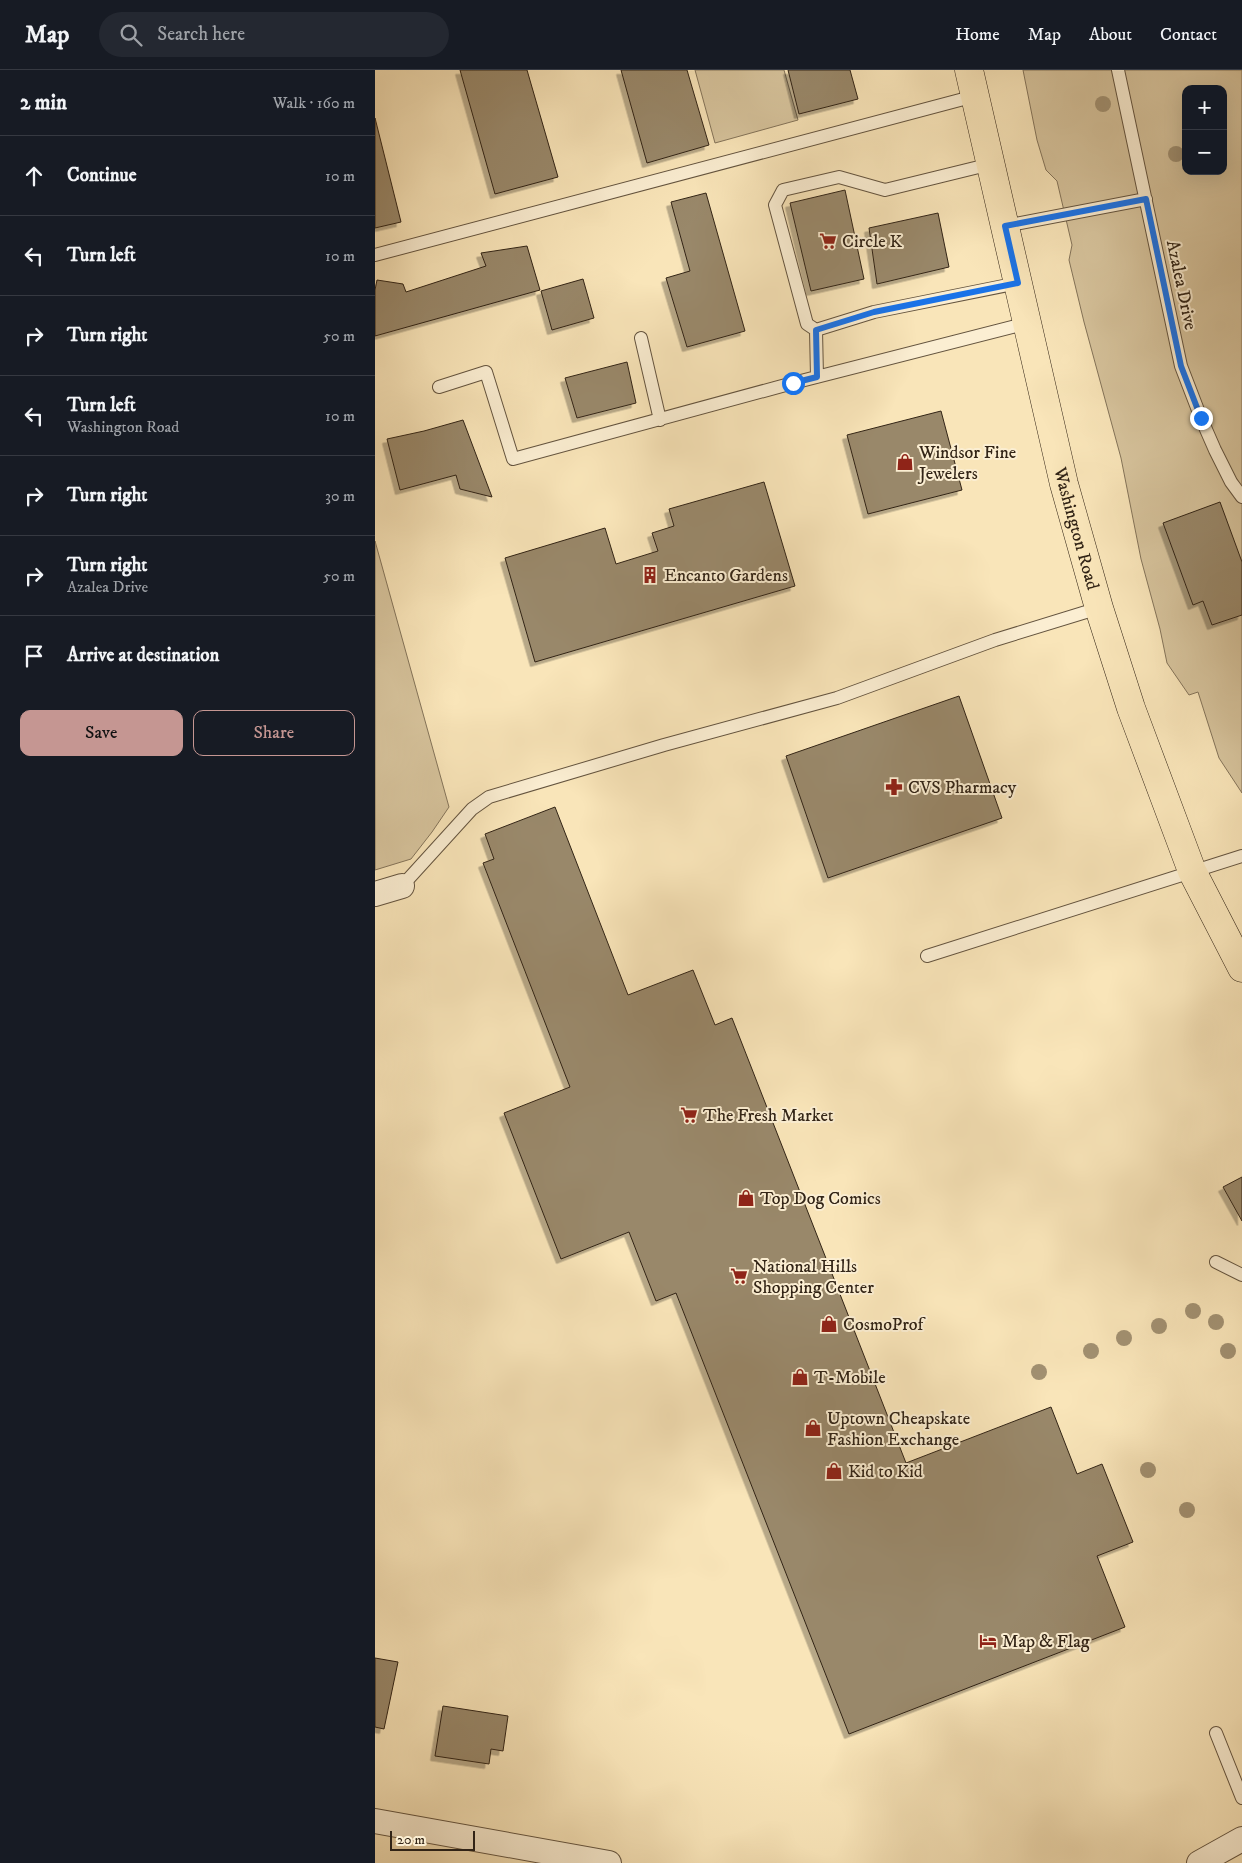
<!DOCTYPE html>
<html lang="en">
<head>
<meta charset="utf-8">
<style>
	body { margin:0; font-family:"IM FELL DW Pica",serif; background:#242831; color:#f1f3f6 }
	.controls { position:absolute; right:15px; top:15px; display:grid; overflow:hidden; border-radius:10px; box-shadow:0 5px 20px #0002 }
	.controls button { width:45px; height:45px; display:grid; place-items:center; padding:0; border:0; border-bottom:1px solid #363941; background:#171b24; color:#f1f3f6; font:25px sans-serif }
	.scale { position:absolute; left:15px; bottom:12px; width:85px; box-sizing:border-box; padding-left:5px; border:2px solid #322416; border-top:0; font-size:14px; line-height:18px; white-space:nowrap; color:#322416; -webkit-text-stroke:4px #fbeed2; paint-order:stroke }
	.stop { position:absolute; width:15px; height:15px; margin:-11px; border:4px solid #1a73e8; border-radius:50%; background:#fff }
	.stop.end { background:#1a73e8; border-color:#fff; box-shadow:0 1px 5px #0008 }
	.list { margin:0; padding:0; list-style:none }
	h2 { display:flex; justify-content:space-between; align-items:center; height:65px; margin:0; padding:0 20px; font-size:21px }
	h2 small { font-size:16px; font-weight:400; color:#9ea1a6 }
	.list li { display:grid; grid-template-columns:32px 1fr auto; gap:15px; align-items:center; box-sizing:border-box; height:80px; padding:0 20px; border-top:1px solid #363941 }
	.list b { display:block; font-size:19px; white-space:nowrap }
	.list p { margin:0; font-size:16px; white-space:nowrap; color:#9ea1a6 }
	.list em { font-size:16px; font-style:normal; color:#9ea1a6 }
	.actions { display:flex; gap:10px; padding:15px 20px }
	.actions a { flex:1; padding:11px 0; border:1px solid #c59692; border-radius:10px; text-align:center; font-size:18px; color:#c59692 }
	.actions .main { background:#c59692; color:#111 }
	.icon { flex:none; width:28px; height:28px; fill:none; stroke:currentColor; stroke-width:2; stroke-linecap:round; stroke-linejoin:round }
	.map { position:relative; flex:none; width:867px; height:1793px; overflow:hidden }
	header { display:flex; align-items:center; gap:30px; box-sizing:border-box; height:70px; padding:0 25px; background:#171b24; border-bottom:1px solid #363941 }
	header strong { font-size:24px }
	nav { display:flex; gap:28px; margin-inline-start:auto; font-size:18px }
	.search { width:350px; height:45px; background:#242831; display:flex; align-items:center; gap:12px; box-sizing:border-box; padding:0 18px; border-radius:28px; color:#9ea1a6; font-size:19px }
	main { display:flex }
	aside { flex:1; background:#171b24 }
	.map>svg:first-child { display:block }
</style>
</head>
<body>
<header>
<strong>Map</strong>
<div class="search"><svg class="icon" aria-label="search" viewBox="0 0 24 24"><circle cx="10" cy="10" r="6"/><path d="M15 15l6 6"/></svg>Search here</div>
<nav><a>Home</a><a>Map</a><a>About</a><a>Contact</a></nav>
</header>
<main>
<aside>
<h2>2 min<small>Walk · 160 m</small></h2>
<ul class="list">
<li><svg class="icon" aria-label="ahead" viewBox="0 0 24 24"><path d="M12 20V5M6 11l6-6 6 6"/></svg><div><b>Continue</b></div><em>10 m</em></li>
<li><svg class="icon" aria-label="left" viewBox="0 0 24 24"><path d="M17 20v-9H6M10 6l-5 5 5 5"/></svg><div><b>Turn left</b></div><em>10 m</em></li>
<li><svg class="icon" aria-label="right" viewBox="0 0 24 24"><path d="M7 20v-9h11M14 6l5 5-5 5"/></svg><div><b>Turn right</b></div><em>50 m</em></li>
<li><svg class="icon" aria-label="left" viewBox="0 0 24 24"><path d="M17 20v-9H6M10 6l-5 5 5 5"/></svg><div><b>Turn left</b><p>Washington Road</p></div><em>10 m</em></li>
<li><svg class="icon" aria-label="right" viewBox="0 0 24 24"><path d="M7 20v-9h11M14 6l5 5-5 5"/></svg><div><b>Turn right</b></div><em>30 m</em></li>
<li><svg class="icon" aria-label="right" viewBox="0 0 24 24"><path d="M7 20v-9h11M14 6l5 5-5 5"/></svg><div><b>Turn right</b><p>Azalea Drive</p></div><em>50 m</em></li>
<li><svg class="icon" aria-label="arrive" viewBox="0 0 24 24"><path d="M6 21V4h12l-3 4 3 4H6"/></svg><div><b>Arrive at destination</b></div></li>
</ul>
<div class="actions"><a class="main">Save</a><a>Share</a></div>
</aside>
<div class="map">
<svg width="867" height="1793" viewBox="0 0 867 1793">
	<defs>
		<filter id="shadow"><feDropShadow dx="-4.5" dy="4.5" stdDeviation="0" flood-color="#0004"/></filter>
	</defs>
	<rect width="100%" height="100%" fill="#f9e5b9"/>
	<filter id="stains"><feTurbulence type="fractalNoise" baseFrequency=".004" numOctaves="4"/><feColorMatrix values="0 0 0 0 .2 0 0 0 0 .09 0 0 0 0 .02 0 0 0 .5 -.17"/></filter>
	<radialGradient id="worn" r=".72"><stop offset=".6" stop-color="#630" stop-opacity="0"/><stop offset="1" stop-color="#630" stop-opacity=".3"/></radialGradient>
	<path fill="#d7c49d" stroke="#84745a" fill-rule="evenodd" d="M320 0H409L423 50 340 73Z
		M648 0H867V723L844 688 823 622 814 625 792 593 785 559 766 489 746 388 709 252 694 190 697 175 682 111 671 100 662 70ZM811 19H848V101H811Z
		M0 471 74 737 57 762 36 789 0 800Z"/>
	<path fill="#99886b" stroke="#322416" filter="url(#shadow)" d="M85 0H152L183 107 120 124Z
		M246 0H312L334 75 272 93Z
		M413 0H475L483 29 424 44Z
		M0 48 26 152 0 158Z
		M470 120 489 209 436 221 415 133Z
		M331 123 370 261 312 277 291 208 315 201 296 132Z
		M563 143 574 197 502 214 494 158Z
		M152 176 165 220 0 266V220L2 210 28 214 31 222 111 196 106 183Z
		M208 209 219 248 177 260 166 221Z
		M252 292 261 333 202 348 190 308Z
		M566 341 587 420 493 444 472 365Z
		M88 350 117 427 85 419 81 405 25 420 12 369 49 361Z
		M389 412 420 516 160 592 130 488 230 458 241 494 283 481 277 463 299 456 294 439Z
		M845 432 867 492V545L837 555 828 531 818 535 788 453Z
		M584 626 627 748 453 808 411 686Z
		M180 737 253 925 318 900 340 955 357 948 531 1393 676 1337 702 1404 727 1394 758 1472 722 1486 750 1557 474 1664 301 1223 281 1231 254 1162 186 1189 129 1043 195 1017 108 793 119 789 110 764Z
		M867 1107V1151L848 1117Z
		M0 1588 23 1592 9 1659 0 1657Z
		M68 1636 133 1646 128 1681 116 1679 114 1694 60 1686Z"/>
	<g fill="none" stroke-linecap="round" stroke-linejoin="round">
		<g stroke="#64543f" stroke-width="14">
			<path id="service" d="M743 0 806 296 826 348 840 380 856 412 867 427
				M616 94 510 120 464 107 408 120 400 135 432 254 441 260 499 242 643 213
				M630 156 771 129
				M0 185 600 26
				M441 260 442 307
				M266 268 285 350
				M64 317 111 302 138 389 418 313 653 253
				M27 816 97 739 114 727 289 675 462 628 620 570 724 538
				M552 886 867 786
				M841 1192 867 1205
				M841 1663 867 1728"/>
		</g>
		<g stroke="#64543f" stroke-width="26">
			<path id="minor" d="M0 824 27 816
				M0 1751 234 1793
				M824 1793 867 1769"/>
		</g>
		<g stroke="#322416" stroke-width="29">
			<g id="primary">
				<path id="s1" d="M594 0 689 414 724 538 756 638 817 801 867 898"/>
			</g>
		</g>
		<use href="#service" stroke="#fbeed2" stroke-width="12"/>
		<use href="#minor" stroke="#fbeed2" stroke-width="24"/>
		<use href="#primary" stroke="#f9e5b9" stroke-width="28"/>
	</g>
	<g fill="#a29172">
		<circle cx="728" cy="34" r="8"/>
		<circle cx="801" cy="84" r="8"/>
		<circle cx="818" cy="1241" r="8"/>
		<circle cx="841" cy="1252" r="8"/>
		<circle cx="784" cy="1256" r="8"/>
		<circle cx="749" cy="1268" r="8"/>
		<circle cx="716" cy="1281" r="8"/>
		<circle cx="853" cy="1281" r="8"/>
		<circle cx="664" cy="1302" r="8"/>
		<circle cx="773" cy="1400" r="8"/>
		<circle cx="812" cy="1440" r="8"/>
	</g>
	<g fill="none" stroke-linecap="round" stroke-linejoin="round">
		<path stroke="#1a73e8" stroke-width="6" d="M418 313 442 307 441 260 499 242 643 213 630 156 771 129 806 296 826 348"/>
	</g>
	<defs>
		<g id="supermarket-bare" transform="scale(1.35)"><path d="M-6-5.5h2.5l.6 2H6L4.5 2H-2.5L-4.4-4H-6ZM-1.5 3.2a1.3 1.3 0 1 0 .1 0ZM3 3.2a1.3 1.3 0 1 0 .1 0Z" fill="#8f2418" stroke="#fbeed2" stroke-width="2.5" paint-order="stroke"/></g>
		<g id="shop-bare" transform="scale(1.35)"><path d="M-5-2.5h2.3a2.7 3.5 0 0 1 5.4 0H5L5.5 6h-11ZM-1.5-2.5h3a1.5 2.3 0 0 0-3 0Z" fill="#8f2418" stroke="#fbeed2" stroke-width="2.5" paint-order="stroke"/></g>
		<g id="building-bare" transform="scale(1.35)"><path d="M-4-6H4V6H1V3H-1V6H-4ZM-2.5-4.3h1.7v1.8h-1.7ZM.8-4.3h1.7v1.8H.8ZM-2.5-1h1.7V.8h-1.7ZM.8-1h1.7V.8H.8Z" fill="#8f2418" stroke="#fbeed2" stroke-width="2.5" paint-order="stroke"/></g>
		<g id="pharmacy-bare" transform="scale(1.35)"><path d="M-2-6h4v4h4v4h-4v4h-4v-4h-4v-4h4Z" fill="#8f2418" stroke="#fbeed2" stroke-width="2.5" paint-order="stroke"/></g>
		<g id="hotel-bare" transform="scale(1.35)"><path d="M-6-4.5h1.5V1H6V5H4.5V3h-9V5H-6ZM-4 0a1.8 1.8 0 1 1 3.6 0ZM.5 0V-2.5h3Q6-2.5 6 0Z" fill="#8f2418" stroke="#fbeed2" stroke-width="2.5" paint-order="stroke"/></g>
	</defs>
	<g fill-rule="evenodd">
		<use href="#supermarket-bare" x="453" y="171"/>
		<use href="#shop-bare" x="530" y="392"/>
		<use href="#building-bare" x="275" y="505"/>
		<use href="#pharmacy-bare" x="519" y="717"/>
		<use href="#supermarket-bare" x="314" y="1045"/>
		<use href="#shop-bare" x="371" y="1128"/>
		<use href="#supermarket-bare" x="364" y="1206"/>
		<use href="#shop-bare" x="454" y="1254"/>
		<use href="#shop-bare" x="425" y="1307"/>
		<use href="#shop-bare" x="438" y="1358"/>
		<use href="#shop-bare" x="459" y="1401"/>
		<use href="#hotel-bare" x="613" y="1571"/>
	</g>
	<g text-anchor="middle" stroke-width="4" stroke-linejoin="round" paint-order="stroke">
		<g font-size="18" fill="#322416" stroke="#fbeed2" text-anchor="start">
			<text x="467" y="177">Circle K</text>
			<text x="544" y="388">Windsor Fine<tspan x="544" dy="21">Jewelers</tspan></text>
			<text x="289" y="511">Encanto Gardens</text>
			<text x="533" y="723">CVS Pharmacy</text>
			<text x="328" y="1051">The Fresh Market</text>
			<text x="385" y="1134">Top Dog Comics</text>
			<text x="378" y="1202">National Hills<tspan x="378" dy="21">Shopping Center</tspan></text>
			<text x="468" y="1260">CosmoProf</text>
			<text x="439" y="1313">T-Mobile</text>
			<text x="452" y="1354">Uptown Cheapskate<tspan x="452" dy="21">Fashion Exchange</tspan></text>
			<text x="473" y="1407">Kid to Kid</text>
			<text x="627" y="1577">Map &amp; Flag</text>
		</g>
		<g font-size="18" fill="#322416" stroke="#fbeed2">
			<text transform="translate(807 215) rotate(78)" y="6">Azalea Drive</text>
			<text dy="6" stroke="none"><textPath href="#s1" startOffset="471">Washington Road</textPath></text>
		</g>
	</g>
	<rect width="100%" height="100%" filter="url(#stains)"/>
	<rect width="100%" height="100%" fill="url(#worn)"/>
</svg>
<div class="controls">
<button>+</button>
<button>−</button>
</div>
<div class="scale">20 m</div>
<div class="stop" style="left:418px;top:313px"></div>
<div class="stop end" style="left:826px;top:348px"></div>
</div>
</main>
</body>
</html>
